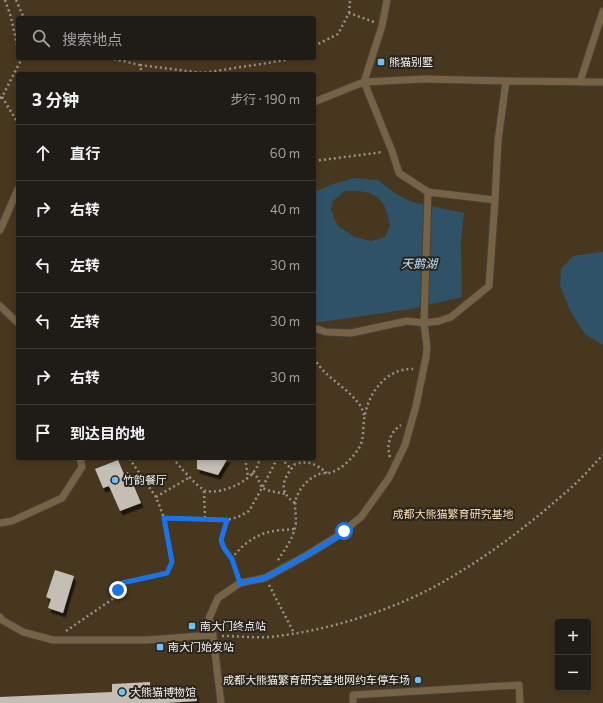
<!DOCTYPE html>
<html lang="zh">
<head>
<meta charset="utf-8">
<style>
	body { margin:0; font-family:Commissioner,"Noto Sans SC",sans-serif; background:#27241f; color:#f1f3f6 }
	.controls { position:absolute; right:12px; bottom:12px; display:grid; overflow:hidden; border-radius:4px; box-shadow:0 2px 6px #0003 }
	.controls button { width:36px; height:36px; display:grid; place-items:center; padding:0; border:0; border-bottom:1px solid #3c3935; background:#1f1b16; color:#f1f3f6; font:20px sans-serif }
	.stop { position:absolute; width:12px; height:12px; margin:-9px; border:3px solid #1a73e8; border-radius:50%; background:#fff }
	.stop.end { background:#1a73e8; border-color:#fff; box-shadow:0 1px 4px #0008 }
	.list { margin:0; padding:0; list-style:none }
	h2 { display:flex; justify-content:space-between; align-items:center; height:52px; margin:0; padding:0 16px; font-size:17px }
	h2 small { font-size:13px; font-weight:400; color:#a1a1a1 }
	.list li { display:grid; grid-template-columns:26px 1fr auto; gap:12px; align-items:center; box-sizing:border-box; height:56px; padding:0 16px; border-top:1px solid #3c3935 }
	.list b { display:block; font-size:15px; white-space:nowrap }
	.list em { font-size:13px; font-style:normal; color:#a1a1a1 }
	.icon { flex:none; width:22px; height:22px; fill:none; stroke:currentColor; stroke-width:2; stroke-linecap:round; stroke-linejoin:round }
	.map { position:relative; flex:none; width:603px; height:703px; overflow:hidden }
	.search { position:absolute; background:#1f1b16; box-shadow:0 2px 6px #0003; left:16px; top:16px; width:300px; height:44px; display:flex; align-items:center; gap:10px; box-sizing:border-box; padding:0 14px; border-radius:4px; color:#a1a1a1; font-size:15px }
	.panel { position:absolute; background:#1f1b16; box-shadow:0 2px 6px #0003; left:16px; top:72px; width:300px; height:388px; border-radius:4px }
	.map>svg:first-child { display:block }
</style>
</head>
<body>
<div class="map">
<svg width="603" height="703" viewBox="0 0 603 703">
	<defs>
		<filter id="shadow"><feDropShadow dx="2.5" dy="4.5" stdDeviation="0" flood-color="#0009"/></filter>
	</defs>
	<rect width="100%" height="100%" fill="#29241d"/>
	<path fill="#47371f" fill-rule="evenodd" d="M0 0H603V703H0ZM18 18H314V58H18ZM18 74H314V458H18ZM558 622H588V688H558Z"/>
	<path fill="#305266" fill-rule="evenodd" d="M354 178 378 180 396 194 412 202 464 213 461 240 462 297 411 309 314 323V192L333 184ZM345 191C357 191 372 190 381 201 386 206 388 218 390 225L385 237 371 241 355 237 338 226 331 210 333 201Z
		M600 252H603V345L586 335 570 311 560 286 561 269 573 256Z"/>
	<path fill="#c4beb5" filter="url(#shadow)" d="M197 458H228L218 475 197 469Z
		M118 460 124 474 128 472 141 503 120 511 109 486 103 488 95 469Z
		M55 570 74 576 63 613 48 608 51 599 46 597Z
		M150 682V693L196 691 197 701 165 703H0V697L112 692V684Z"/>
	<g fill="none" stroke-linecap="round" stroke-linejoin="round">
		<g stroke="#46413a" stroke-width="9">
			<path id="lane" d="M580 82 603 11
				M314 102 364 82 424 79 506 81 603 82
				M428 192 495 200 498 141 506 81
				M0 230 18 189
				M0 306 18 323
				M314 328 326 332 351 333 407 321 424 323 439 321 451 317 489 286 495 200
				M0 523 12 521 62 498 82 467 80 458
				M0 617 2 620 23 632 53 640H147L213 635
				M221 703 213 635 209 618 218 598 240 583 265 578 307 555 336 537 361 517 389 478 405 445 416 406 426 357 427 347 424 323 428 192 399 173 392 151 364 82 382 26 387 0
				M353 703V695L519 685 520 703"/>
		</g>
		<path stroke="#96928c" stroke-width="2.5" stroke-dasharray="2 3" stroke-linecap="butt" d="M5 0 11 17 18 49
			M16 0 24 18
			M349 13 350 0
			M314 46 338 34 349 13 374 22
			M109 58 140 65 142 74
			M140 65 203 73 286 60 290 58
			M2 97 18 123
			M0 98 2 97 21 60 20 58
			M314 161 383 152
			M314 358C324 377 347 387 359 404 362 407 363 412 364 416
			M390 457C386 445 390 432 401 425
			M173 458C178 465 199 489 206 491 223 495 260 478 259 458
			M245 458 248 477
			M252 473 257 477 262 488 270 491 286 494
			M204 491 205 518
			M156 497 190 477
			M295 503C277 491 283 479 295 464 308 460 316 464 327 473
			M164 518 227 520 238 517 249 511 262 488 277 459H282L291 469
			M227 520 221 539 224 548 232 559 237 575
			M232 559C239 547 255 535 269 532 277 530 286 530 294 529
			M278 560C286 548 295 536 296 521 296 512 293 503 298 494 303 484 311 476 323 473 325 473 327 473 329 473 341 470 352 459 359 448 365 438 362 426 365 415 369 392 387 368 413 369
			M269 585 294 633
			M66 631 114 598 122 583 167 573 171 562 164 518 156 497 129 458
			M222 636C238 636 255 638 270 637 328 631 398 609 448 579 493 553 535 520 574 485 584 476 593 465 603 455"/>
		<use href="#lane" stroke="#766244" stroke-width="7"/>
	</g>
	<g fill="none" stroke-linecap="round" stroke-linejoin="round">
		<path stroke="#1a73e8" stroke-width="5" d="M118 590 122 583 167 573 172 562 164 518 227 520 221 540 224 548 232 559 240 583 265 578 307 555 336 538 344 531"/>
	</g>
	<g fill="#6ec2f3" stroke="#29241d" stroke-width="1.5">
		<rect x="377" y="58" width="8" height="8" rx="2"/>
		<circle cx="115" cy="480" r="4"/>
		<rect x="188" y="622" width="8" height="8" rx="2"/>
		<rect x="156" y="643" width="8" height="8" rx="2"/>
		<circle cx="418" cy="680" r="4"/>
		<circle cx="122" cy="692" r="4"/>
	</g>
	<g text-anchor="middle" stroke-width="4" stroke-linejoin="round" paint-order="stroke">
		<g font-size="11" fill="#f6f2ee" stroke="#29241d" text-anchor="start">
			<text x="389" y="66">熊猫别墅</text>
			<text x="123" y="484">竹韵餐厅</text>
			<text x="200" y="630">南大门终点站</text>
			<text x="168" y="651">南大门始发站</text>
			<text x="410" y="684" text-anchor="end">成都大熊猫繁育研究基地网约车停车场</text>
			<text x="130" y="696">大熊猫博物馆</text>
		</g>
		<g font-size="11" fill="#fedfb4" stroke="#29241d">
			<text x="453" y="518">成都大熊猫繁育研究基地</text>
		</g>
		<g font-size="12" font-style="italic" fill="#bee2f9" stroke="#29241d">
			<text x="419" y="268">天鹅湖</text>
		</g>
	</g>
</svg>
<div class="controls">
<button>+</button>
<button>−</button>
</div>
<div class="stop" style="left:344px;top:531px"></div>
<div class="stop end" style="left:118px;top:590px"></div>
<div class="search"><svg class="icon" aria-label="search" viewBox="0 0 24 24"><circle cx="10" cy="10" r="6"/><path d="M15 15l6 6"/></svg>搜索地点</div>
<section class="panel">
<h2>3 分钟<small>步行 · 190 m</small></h2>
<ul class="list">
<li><svg class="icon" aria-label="ahead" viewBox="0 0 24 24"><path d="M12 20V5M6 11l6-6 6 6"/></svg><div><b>直行</b></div><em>60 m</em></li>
<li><svg class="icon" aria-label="right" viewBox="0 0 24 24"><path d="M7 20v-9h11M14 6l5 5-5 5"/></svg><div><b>右转</b></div><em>40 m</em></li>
<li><svg class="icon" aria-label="left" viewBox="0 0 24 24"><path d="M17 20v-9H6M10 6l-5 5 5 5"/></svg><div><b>左转</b></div><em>30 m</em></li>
<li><svg class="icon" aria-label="left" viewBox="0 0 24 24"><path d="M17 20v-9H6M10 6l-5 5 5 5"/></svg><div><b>左转</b></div><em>30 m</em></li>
<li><svg class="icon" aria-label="right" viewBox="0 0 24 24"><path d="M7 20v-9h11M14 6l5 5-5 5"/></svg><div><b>右转</b></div><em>30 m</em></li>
<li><svg class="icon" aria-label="arrive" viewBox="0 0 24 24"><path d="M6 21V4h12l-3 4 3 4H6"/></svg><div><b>到达目的地</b></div></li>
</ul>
</section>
</div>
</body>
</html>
